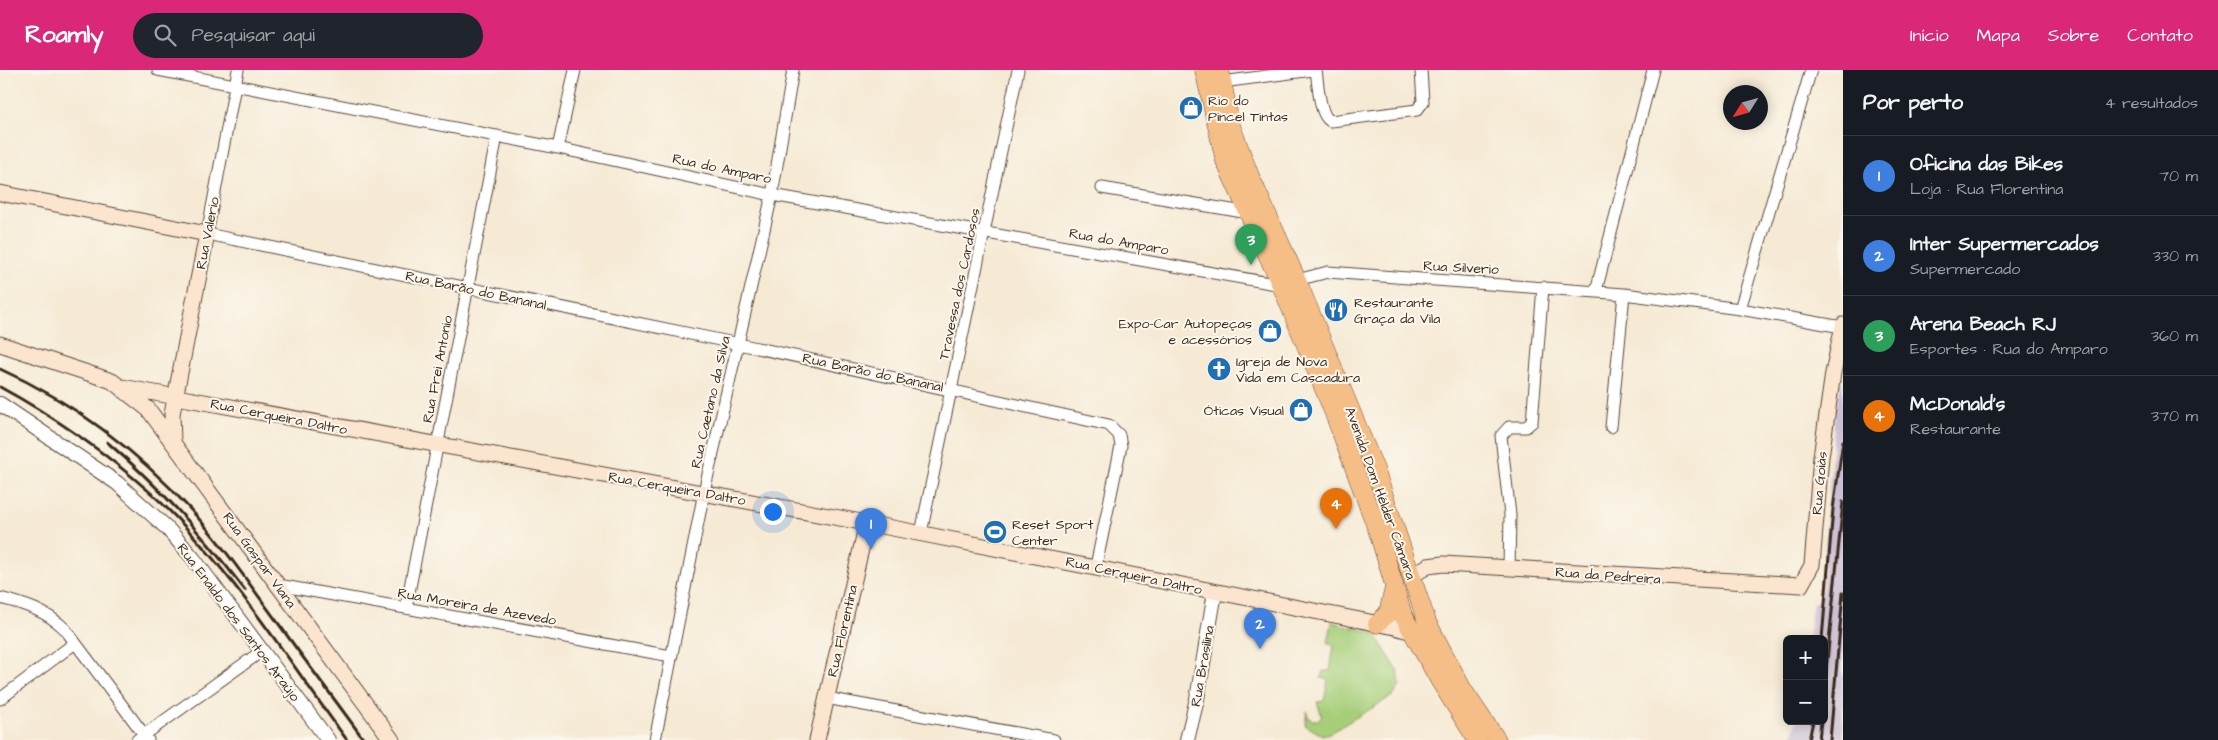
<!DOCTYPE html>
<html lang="pt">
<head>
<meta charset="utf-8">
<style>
	body { margin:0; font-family:"Architects Daughter",sans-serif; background:#20242c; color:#f1f3f6 }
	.controls { position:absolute; right:15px; bottom:15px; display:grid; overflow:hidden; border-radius:8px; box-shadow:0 2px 12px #0003 }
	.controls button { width:45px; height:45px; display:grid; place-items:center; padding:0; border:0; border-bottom:1px solid #363941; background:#171b24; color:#f1f3f6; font:25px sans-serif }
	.compass { position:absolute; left:1723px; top:15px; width:45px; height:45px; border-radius:50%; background:#171b24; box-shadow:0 2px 12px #0003; rotate:233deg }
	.you { position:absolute; left:772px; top:441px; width:18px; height:18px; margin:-12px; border:4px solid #fff; border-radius:50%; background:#1a73e8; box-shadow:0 0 0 8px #1a73e833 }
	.badge { display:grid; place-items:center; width:32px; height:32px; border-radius:50%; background:#db2777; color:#fff; font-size:16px; font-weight:700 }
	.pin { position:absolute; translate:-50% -41px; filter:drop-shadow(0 1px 2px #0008) }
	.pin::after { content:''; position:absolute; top:26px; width:18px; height:15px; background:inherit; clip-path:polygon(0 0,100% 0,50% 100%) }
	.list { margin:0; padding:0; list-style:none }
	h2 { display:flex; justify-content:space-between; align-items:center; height:65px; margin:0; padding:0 20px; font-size:21px }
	h2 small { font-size:16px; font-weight:400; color:#9ea1a6 }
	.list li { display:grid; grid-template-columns:32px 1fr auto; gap:15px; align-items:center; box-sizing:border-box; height:80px; padding:0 20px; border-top:1px solid #363941 }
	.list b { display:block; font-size:19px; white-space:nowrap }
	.list p { margin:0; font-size:16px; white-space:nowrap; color:#9ea1a6 }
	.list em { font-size:16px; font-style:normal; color:#9ea1a6 }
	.icon { flex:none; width:28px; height:28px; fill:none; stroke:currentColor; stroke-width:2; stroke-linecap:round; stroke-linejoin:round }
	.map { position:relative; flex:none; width:1843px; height:670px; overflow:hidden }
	header { display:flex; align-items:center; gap:30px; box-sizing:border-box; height:70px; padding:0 25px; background:#db2777; color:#fff }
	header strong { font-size:24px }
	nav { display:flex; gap:28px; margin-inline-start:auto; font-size:18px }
	.search { width:350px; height:45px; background:#20242c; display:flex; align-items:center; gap:12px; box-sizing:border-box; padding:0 18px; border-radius:28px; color:#9ea1a6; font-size:19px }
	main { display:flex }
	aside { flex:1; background:#171b24 }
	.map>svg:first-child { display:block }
</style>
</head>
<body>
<header>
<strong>Roamly</strong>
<div class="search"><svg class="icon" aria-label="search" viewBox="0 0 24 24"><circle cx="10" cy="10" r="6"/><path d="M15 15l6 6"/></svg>Pesquisar aqui</div>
<nav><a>Início</a><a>Mapa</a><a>Sobre</a><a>Contato</a></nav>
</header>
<main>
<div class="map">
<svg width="1843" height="670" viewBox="0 0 1843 670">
	<rect width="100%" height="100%" fill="#fbf7ec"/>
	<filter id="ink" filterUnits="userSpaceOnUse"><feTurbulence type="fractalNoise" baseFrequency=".02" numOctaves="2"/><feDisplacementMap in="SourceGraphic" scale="10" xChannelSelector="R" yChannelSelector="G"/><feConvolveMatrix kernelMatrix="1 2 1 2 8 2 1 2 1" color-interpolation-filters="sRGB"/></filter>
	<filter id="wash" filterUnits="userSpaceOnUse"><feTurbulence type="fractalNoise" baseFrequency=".0096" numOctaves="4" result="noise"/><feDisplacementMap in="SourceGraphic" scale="20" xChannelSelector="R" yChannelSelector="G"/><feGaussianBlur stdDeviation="1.12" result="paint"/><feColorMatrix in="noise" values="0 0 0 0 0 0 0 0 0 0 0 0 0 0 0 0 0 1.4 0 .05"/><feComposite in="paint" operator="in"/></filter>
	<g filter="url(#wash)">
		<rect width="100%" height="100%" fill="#f6ead5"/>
		<path fill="#cbbfd5" d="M1843 305V670H1790L1797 651H1824V569H1808L1813 532 1821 533 1835 342Z"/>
		<path fill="#a7cf7a" stroke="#717c4c" d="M1332 552 1374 563 1398 601 1400 615 1394 625 1330 663 1322 665 1305 655 1307 641 1308 647 1312 650H1318L1322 646 1317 632 1324 631 1328 610 1321 608 1323 601H1330L1334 575 1328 573Z"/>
	</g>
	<g filter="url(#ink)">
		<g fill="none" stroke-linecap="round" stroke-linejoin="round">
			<g stroke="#574739" stroke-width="13">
				<path id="minor" d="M158 0 558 78 772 125 1281 215
					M238 0 207 164 739 274 1109 355 1119 365 1121 376 1096 496
					M1316 0C1318 12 1319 47 1331 51L1417 40 1423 32 1421 0
					M1222 12 1313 0
					M558 78 575 0
					M1102 118 1249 143
					M1297 210 1328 202 1624 224 1740 239 1842 257
					M1596 221 1653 0
					M1740 239 1811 0
					M1611 357 1624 224
					M921 463 1018 0
					M1509 499 1510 445 1501 366 1509 357H1526L1532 352 1543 217
					M278 515 671 586
					M0 528C24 534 47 541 65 559L148 670
					M406 538 497 66
					M826 628 1054 670
					M0 629 75 573
					M137 670 262 581
					M655 670 704 422 772 125 793 0"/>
			</g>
			<g stroke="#574739" stroke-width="16">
				<path id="tertiary" d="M0 334 117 413 167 458 193 488 328 670
					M1187 670 1197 629 1215 522"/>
			</g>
			<g stroke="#574739" stroke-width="17">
				<path id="secondary" d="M0 123 207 164 172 344 173 371
					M0 274 112 311 148 339 392 670
					M122 317 867 453 1395 557 1420 564
					M1411 506 1428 496 1443 494 1801 515 1812 495 1821 387 1833 303 1843 255
					M817 670 867 453"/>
			</g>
			<g stroke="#574739" stroke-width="19">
				<path id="primary" d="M1204 0 1225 91 1281 215 1333 341 1378 462 1403 545 1441 613 1477 670
					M1220 0 1230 53 1250 106 1297 210 1375 399 1427 552 1463 620 1497 670
					M1377 554 1388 543 1394 518"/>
			</g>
			<use href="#minor" stroke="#fff" stroke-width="11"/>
			<use href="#tertiary" stroke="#fff" stroke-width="14"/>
			<use href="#secondary" stroke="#fbe5cf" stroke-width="15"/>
			<use href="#primary" stroke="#f6be87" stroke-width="18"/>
			<path stroke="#3b2a1e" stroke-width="3" d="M0 299C72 331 138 381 191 440 224 476 252 518 281 557 308 595 337 632 364 670
				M0 317C55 347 105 382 152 424 225 490 288 590 347 670
				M107 372C159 416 204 466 245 520
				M1822 569 1833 439 1843 371
				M1824 621 1843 432
				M1809 670 1813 651
				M1819 670 1821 651
				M1830 670 1843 523"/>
		</g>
	</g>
	<defs>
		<g id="shop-disc" transform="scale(1.25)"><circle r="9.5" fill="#1f6fb2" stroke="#fbf7ec"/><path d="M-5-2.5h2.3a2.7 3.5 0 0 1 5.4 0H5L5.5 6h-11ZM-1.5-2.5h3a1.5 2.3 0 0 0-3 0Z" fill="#fff"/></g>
		<g id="restaurant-disc" transform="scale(1.25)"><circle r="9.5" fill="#1f6fb2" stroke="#fbf7ec"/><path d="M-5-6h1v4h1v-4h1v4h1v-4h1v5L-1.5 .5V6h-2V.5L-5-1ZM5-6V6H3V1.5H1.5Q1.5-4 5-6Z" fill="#fff"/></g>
		<g id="church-disc" transform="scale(1.25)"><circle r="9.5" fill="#1f6fb2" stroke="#fbf7ec"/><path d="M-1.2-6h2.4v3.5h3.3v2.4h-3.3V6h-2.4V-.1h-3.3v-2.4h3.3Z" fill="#fff"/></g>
		<g id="stadium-disc" transform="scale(1.25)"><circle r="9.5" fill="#1f6fb2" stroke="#fbf7ec"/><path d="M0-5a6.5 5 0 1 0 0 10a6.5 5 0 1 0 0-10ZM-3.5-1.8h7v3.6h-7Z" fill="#fff"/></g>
	</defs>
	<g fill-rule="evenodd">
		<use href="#shop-disc" x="1191" y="38"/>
		<use href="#restaurant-disc" x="1336" y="240"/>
		<use href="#shop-disc" x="1270" y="261"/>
		<use href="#church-disc" x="1219" y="299"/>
		<use href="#shop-disc" x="1301" y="340"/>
		<use href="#stadium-disc" x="995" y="462"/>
	</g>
	<g text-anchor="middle" stroke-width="4" stroke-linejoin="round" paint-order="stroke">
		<g font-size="14" fill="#3b2a1e" stroke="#fbf7ec" text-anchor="start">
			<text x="1208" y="35">Rio do<tspan x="1208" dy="16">Pincel Tintas</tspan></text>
			<text x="1354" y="237">Restaurante<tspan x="1354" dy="16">Graça da Vila</tspan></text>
			<text x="1252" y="258" text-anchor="end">Expo-Car Autopeças<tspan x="1252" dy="16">e acessórios</tspan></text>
			<text x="1236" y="296">Igreja de Nova<tspan x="1236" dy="16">Vida em Cascadura</tspan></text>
			<text x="1284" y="345" text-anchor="end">Óticas Visual</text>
			<text x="1012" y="459">Reset Sport<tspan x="1012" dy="16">Center</tspan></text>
		</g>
		<g font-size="14" fill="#3b2a1e" stroke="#fbf7ec">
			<text transform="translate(722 98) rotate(12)" y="5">Rua do Amparo</text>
			<text transform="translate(207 163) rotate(-79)" y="5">Rua Valerio</text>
			<text transform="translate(1119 171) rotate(10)" y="5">Rua do Amparo</text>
			<text transform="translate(1461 197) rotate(3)" y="5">Rua Silverio</text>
			<text transform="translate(959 214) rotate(-78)" y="5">Travessa dos Cardosos</text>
			<text transform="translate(476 220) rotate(12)" y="5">Rua Barão do Bananal</text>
			<text transform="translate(437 299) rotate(-79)" y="5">Rua Frei Antonio</text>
			<text transform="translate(873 302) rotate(12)" y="5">Rua Barão do Bananal</text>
			<text transform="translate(710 332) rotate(-77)" y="5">Rua Caetano da Silva</text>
			<text transform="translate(279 346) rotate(11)" y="5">Rua Cerqueira Daltro</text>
			<text transform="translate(1819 413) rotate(-85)" y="5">Rua Goiás</text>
			<text transform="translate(677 418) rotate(10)" y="5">Rua Cerqueira Daltro</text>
			<text transform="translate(1381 423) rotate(70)" y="5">Avenida Dom Hélder Câmara</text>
			<text transform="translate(260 490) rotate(54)" y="5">Rua Gaspar Viana</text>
			<text transform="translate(1134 505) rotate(12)" y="5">Rua Cerqueira Daltro</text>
			<text transform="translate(1608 505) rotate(4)" y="5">Rua da Pedreira</text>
			<text transform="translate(477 536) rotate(10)" y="5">Rua Moreira de Azevedo</text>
			<text transform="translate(239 552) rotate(53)" y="5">Rua Enaldo dos Santos Araújo</text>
			<text transform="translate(842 561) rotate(-77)" y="5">Rua Florentina</text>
			<text transform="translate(1202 596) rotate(-80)" y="5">Rua Brasilina</text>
		</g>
	</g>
</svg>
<div class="controls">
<button>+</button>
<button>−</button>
</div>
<svg class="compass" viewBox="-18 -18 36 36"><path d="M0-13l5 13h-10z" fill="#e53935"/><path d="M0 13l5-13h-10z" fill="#9ea1a6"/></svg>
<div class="you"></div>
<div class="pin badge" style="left:871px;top:479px;background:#3f7fe0">1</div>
<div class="pin badge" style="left:1260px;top:579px;background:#3f7fe0">2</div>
<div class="pin badge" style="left:1251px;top:195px;background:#2e9e5b">3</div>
<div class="pin badge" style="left:1336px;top:459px;background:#e8710a">4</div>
</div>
<aside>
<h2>Por perto<small>4 resultados</small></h2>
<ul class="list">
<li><span class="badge" style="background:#3f7fe0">1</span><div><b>Oficina das Bikes</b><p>Loja · Rua Florentina</p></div><em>70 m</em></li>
<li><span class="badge" style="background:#3f7fe0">2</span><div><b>Inter Supermercados</b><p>Supermercado</p></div><em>330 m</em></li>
<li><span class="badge" style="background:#2e9e5b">3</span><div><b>Arena Beach RJ</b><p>Esportes · Rua do Amparo</p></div><em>360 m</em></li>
<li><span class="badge" style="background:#e8710a">4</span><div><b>McDonald's</b><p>Restaurante</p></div><em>370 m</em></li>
</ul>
</aside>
</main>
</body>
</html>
